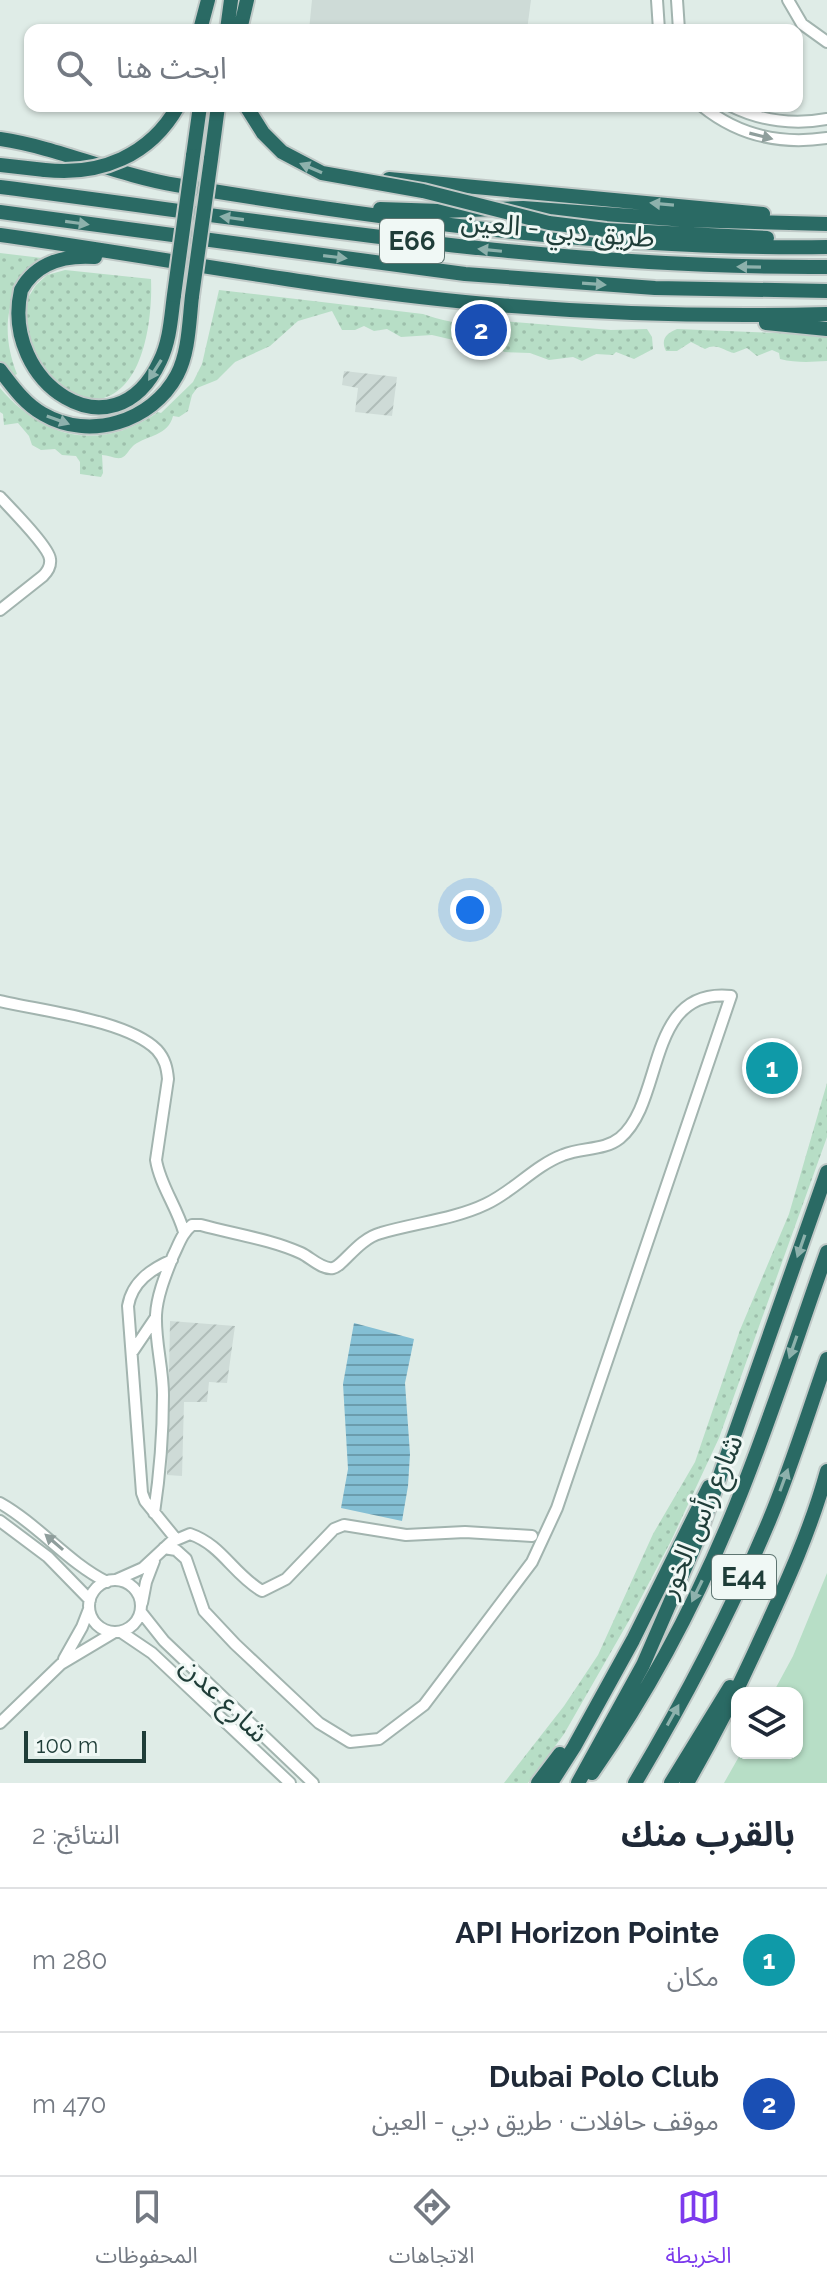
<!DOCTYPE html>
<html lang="ar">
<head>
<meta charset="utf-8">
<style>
	body { margin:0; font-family:Raleway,"Noto Sans Arabic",sans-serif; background:#f2f2f3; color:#1f2937; direction:rtl }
	.controls { position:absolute; right:24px; bottom:24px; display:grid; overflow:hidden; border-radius:16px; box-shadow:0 2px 6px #0004 }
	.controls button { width:72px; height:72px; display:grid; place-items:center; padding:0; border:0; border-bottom:2px solid #e0e1e3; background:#fff; color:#1f2937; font:40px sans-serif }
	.scale { position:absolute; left:24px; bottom:20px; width:122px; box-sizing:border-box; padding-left:8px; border:4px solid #1f3d38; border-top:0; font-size:22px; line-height:28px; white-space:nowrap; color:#1f3d38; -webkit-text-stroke:6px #f0f8f5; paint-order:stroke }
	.you { position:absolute; left:470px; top:910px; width:28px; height:28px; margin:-20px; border:6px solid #fff; border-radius:50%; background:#1a73e8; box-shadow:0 0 0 12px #1a73e833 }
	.badge { display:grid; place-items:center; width:52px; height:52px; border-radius:50%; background:#7c3aed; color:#fff; font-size:26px; font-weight:700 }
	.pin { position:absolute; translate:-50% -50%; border:4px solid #fff; box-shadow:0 2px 8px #0006 }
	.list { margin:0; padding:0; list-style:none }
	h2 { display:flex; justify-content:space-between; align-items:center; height:104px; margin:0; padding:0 32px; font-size:34px }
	h2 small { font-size:26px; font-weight:400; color:#747a83 }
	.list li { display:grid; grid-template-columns:52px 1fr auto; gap:24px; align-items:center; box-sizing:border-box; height:144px; padding:0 32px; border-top:2px solid #e0e1e3 }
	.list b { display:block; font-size:30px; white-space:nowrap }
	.list p { margin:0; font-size:26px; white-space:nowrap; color:#747a83 }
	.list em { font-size:26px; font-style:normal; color:#747a83 }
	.icon { flex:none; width:44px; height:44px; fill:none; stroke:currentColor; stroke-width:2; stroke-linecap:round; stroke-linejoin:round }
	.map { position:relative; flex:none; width:827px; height:1783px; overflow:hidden; direction:ltr }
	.search { position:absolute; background:#fff; box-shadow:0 2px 6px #0004; left:24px; right:24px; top:24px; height:88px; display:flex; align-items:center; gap:20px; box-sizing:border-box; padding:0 28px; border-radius:16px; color:#747a83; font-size:30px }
	.sheet { height:392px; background:#fff }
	nav { display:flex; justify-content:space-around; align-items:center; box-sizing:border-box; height:112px; border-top:2px solid #e0e1e3; background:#fff; font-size:22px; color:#747a83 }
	nav a { display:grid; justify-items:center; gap:4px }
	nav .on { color:#7c3aed }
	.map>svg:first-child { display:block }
</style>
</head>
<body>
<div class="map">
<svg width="827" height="1783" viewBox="0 0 827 1783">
	<defs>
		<pattern id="industrial-furrows" width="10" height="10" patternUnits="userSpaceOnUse" patternTransform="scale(2)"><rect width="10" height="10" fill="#cedbd7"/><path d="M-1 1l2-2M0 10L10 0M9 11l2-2" fill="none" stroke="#b0bdb9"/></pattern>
		<pattern id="grass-dots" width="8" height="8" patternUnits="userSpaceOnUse" patternTransform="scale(2)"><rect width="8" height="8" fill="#b7dec6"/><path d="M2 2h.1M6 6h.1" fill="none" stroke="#9dbfab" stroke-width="1.8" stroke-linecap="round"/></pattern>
		<pattern id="water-rules" width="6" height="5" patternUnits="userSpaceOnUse" patternTransform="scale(2)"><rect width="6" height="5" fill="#84bfd4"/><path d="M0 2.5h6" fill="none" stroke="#6b9cad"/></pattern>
	</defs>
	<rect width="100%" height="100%" fill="#dfece7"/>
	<path fill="#cedbd7" d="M312 0H531L527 30H309Z"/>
	<path fill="url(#industrial-furrows)" d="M344 371 397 377 392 416 355 412 358 388 342 385Z
		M170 1321 235 1326 227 1383 209 1382 207 1402H184L182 1476 167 1475Z"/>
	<path fill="url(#grass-dots)" d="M0 253 42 258C5 289 0 331 17 374L11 377 0 361Z
		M65 270 151 279C153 325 141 414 76 398 63 394 49 383 37 376L21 318 26 301 36 285 47 275Z
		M219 290 423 314C446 322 477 329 501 321L611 330 647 329 652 337 653 349 634 359 616 352 613 355 596 354 582 361 573 357 549 360 530 353 504 352 497 345 479 346 432 335 401 337 387 329 374 331 364 326 355 330H342L332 311 298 321 270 346 235 362 217 380 197 388 192 395 188 411 179 417 173 416C168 436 148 435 134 445 129 449 127 456 121 458 115 459 108 455 102 455L103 473 101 477 80 474V462L76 456 62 455 55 449 41 450 32 445 29 436 18 423 4 425 3 414 0 412V388C44 440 101 452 158 412L161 413 193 382 202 364Z
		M677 329 827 335V361C811 362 796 363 780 359L779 353 772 350 757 356 747 348 734 353C725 351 716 342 705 349L691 342 677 351H666C660 339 667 333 677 329Z
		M827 1083V1137L719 1438 671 1541 631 1617 564 1734 528 1783H504L564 1706 598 1655 653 1534 695 1462 740 1330 789 1214Z"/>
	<path fill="#b7dec6" d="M827 1573V1783H724L741 1753H797V1693H773L793 1656Z"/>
	<path fill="url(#water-rules)" d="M354 1323 414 1339 405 1383 410 1454 408 1486 402 1521 341 1508 348 1469 343 1384Z"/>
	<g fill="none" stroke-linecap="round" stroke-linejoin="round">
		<g stroke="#a2b4af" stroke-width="14">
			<path id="minor" d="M657 0 659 30
				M677 0 679 30
				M788 0 802 24 827 42
				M702 106C739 136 780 145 827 138
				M731 106C761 121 795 125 827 119
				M0 497C10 508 49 547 50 559 51 566 48 571 43 576L0 610
				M0 1001C42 1011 127 1020 157 1050 165 1059 167 1068 168 1079L156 1160C160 1185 177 1207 184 1232
				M172 1260C151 1269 132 1282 128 1306L142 1493 145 1501 176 1539
				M133 1351 156 1317
				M0 1503C39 1525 67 1562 107 1582
				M154 1513C160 1473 163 1435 163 1395 163 1368 155 1342 156 1315 157 1295 166 1274 173 1256 179 1244 182 1233 192 1225H201C233 1234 270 1239 301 1253 310 1257 322 1270 333 1268 343 1266 358 1239 381 1233 415 1223 455 1219 486 1204 514 1191 534 1166 563 1155 582 1147 604 1151 620 1138 665 1101 645 987 731 996L557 1508 532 1562 424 1705 379 1739 350 1742 319 1723 235 1644 204 1611 186 1559 176 1550 164 1548
				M0 1521 48 1557 90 1600
				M116 1580 143 1568 171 1542 190 1534C222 1545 233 1574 262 1591L286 1579 334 1529 344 1525 406 1535 465 1532 532 1536
				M89 1606a26 26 0 1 1 52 0a26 26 0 1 1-52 0Z
				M142 1603 146 1582 154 1561
				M141 1612 164 1641 313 1783
				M121 1632 152 1653 290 1783
				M64 1659 82 1627 89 1609
				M0 1723 61 1664 113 1633"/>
		</g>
		<g stroke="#c0c9c7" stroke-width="18">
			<path id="highway" d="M200 30 208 0
				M227 30 231 0
				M240 30 247 0
				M0 139C60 148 116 175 176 185 392 221 608 250 827 247
				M193 156 200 106
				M211 159 218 106
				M0 165 45 170
				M389 179 763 214
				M0 187C275 222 549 269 827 267
				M380 209 441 211 523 208 686 220 827 224
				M0 212 465 274 655 288 827 291
				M606 230 767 238
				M0 235C166 258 332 291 499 305 609 314 717 317 827 314
				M95 257C66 255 36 262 21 290 0 383 114 460 160 361 170 341 171 317 174 295
				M766 323 827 329
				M0 370C13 387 25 404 43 414 89 441 152 422 177 375 189 352 189 322 192 296
				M592 1773C650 1690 698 1599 736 1505 770 1422 797 1336 827 1252
				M538 1783 560 1754
				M551 1783 574 1747 633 1640 709 1487
				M578 1783 643 1665 698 1538 827 1172
				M635 1783C685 1699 731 1611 769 1521 791 1468 808 1413 827 1359
				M671 1783 730 1687
				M687 1783C715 1735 739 1687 762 1636 787 1582 811 1529 827 1471"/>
		</g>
		<use href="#minor" stroke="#fff" stroke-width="10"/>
		<use href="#highway" stroke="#2a6a64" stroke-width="14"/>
		<g stroke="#c0c9c7" stroke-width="18" stroke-linecap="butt">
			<path id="highway-bridge" d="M246 106 263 133 282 152 322 173 423 191 549 223 606 230
				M45 170C100 176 150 156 178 106
				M174 295 193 156
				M192 296 211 159"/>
		</g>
		<use href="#highway-bridge" stroke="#2a6a64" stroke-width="14"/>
	</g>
	<defs><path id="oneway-solid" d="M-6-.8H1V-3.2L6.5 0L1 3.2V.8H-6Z" transform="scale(2)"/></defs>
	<g fill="#8f9e9c">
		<use href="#oneway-solid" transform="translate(761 136) rotate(14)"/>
		<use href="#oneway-solid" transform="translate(54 1542) rotate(-139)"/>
	</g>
	<g fill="#8db1ac">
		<use href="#oneway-solid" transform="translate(311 168) rotate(-157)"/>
		<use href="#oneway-solid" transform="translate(662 204) rotate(-175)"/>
		<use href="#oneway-solid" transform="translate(232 218) rotate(-172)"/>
		<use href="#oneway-solid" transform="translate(77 223) rotate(8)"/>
		<use href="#oneway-solid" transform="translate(490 250) rotate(-174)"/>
		<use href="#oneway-solid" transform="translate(335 257) rotate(7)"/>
		<use href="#oneway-solid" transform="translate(749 267) rotate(-179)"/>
		<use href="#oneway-solid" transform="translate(594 284) rotate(4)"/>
		<use href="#oneway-solid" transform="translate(155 370) rotate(122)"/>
		<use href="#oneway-solid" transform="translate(58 420) rotate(20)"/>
		<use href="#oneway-solid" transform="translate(801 1246) rotate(109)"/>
		<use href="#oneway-solid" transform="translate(793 1347) rotate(109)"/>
		<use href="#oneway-solid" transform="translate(784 1480) rotate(-70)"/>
		<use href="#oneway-solid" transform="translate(697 1591) rotate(116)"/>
		<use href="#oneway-solid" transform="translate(673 1715) rotate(-61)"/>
	</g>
	<g text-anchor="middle" stroke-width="6" stroke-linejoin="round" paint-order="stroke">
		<g fill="#f0f8f5" stroke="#5e7571" stroke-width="2">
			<rect x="380" y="219" width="64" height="44" rx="6"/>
			<rect x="712" y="1555" width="64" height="44" rx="6"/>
		</g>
		<g font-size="26" font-weight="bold" fill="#1f3d38">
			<text x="412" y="250">E66</text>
			<text x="744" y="1586">E44</text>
		</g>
		<g font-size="28" fill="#1f3d38" stroke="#f0f8f5">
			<text transform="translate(558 229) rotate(5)" y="10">طريق دبي - العين</text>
			<text transform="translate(700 1516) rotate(-67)" y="10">شارع رأس الخور</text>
			<text transform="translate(225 1699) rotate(44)" y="10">شارع عدن</text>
		</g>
	</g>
</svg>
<div class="controls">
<button><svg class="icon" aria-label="layers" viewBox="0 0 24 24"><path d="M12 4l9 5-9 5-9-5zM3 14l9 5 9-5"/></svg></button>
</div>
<div class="scale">100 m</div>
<div class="you"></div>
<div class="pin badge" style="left:772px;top:1068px;background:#0f9aa8">1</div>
<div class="pin badge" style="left:481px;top:330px;background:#1a4fb4">2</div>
<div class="search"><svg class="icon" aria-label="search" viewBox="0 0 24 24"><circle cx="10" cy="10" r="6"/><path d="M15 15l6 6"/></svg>ابحث هنا</div>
</div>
<section class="sheet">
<h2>بالقرب منك<small>النتائج: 2</small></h2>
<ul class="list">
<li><span class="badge" style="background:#0f9aa8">1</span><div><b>API Horizon Pointe</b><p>مكان</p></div><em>280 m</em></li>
<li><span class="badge" style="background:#1a4fb4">2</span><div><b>Dubai Polo Club</b><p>موقف حافلات · طريق دبي - العين</p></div><em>470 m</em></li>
</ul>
</section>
<nav>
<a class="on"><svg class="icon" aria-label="map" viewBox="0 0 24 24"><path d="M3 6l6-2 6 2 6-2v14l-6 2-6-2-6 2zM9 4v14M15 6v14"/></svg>الخريطة</a>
<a><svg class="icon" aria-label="directions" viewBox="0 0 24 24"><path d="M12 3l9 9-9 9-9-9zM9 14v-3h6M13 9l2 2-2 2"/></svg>الاتجاهات</a>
<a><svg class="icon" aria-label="saved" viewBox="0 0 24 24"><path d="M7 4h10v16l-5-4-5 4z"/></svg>المحفوظات</a>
</nav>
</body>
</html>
